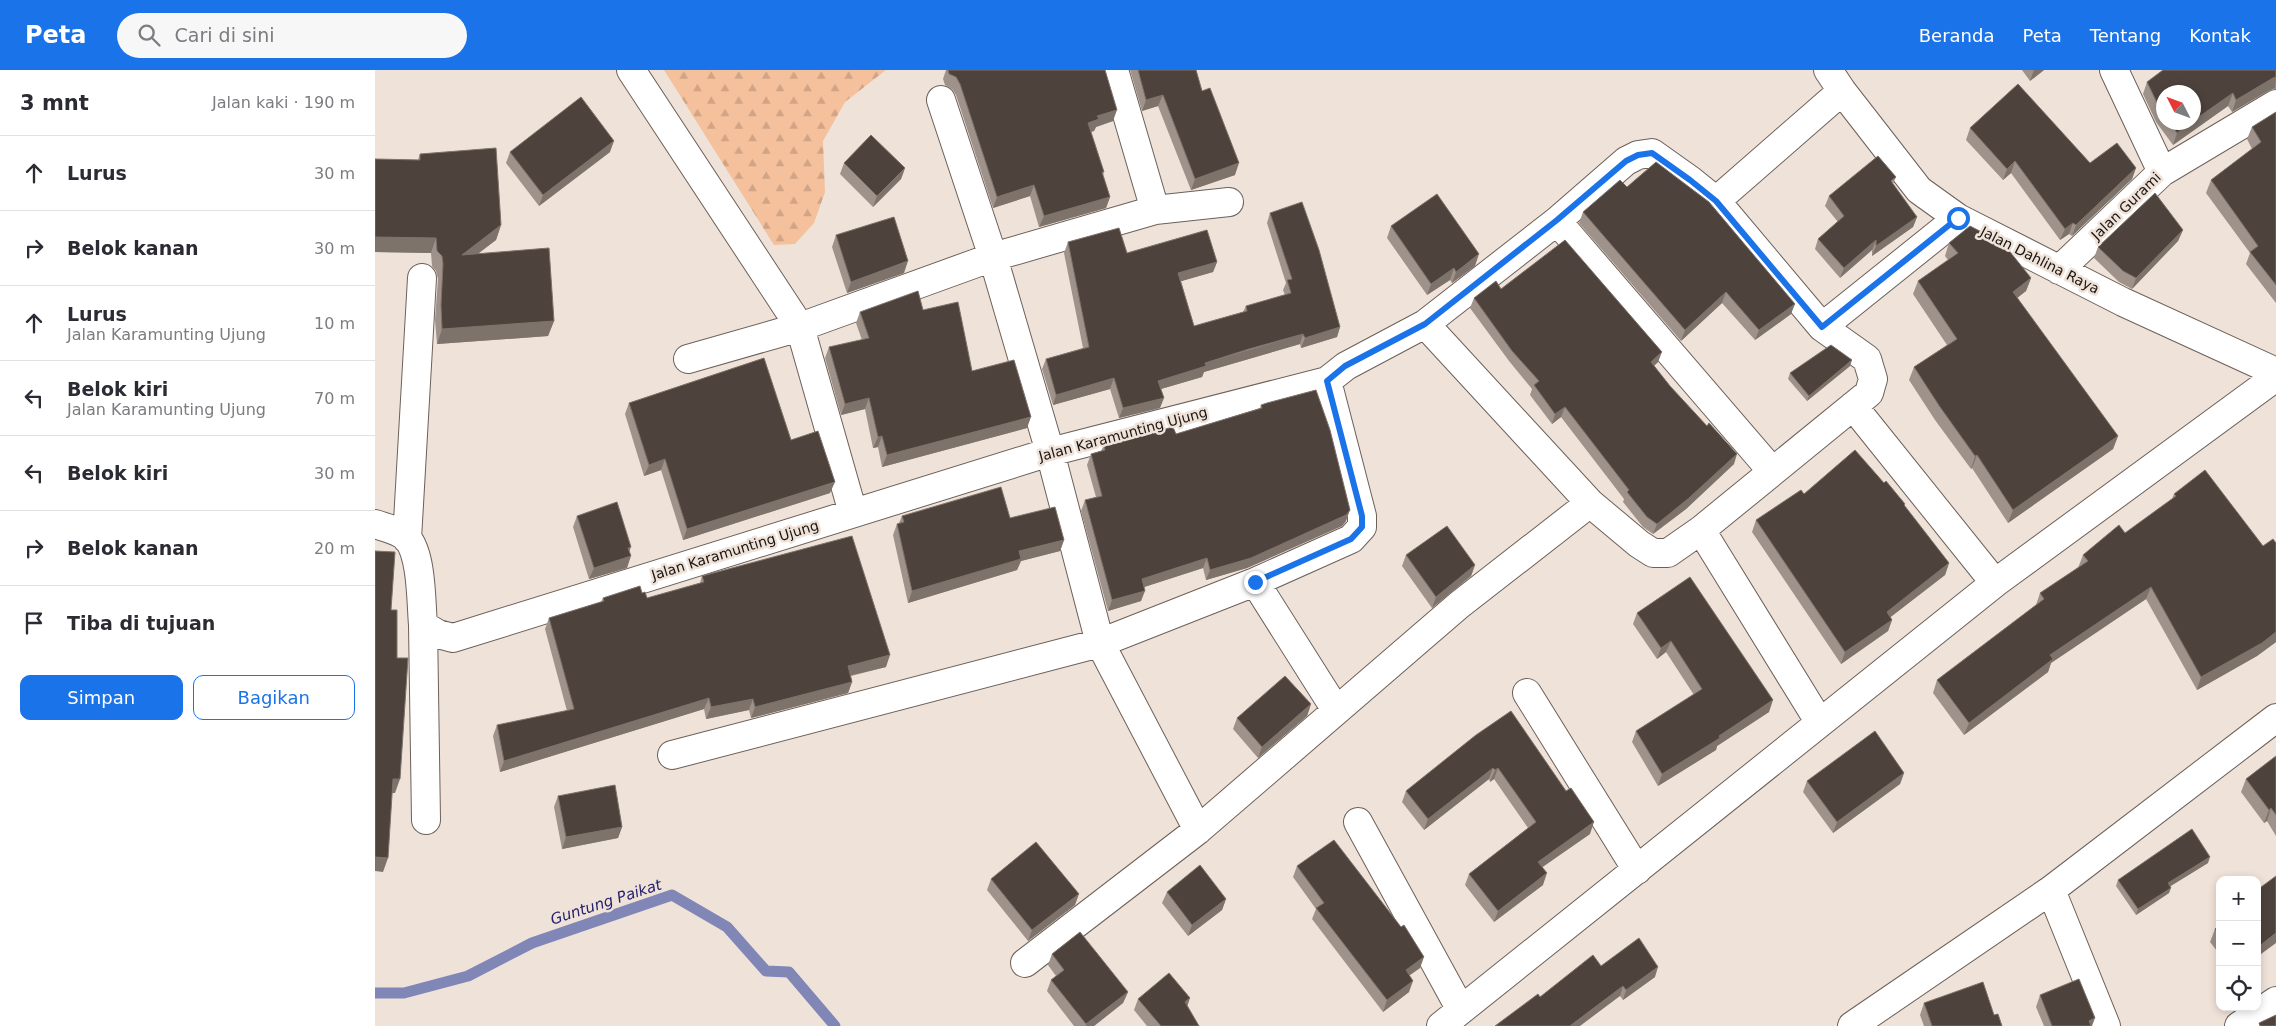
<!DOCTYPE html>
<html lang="id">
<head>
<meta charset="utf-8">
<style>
	body { margin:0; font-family:"DejaVu Sans",sans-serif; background:#f7f7f7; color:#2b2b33 }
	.controls { position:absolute; right:15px; bottom:15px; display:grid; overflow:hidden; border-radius:10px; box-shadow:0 2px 8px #0003 }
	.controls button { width:45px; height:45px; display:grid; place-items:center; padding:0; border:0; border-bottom:1px solid #e1e1e2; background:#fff; color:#2b2b33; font:25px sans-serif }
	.compass { position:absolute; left:1781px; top:15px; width:45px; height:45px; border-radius:50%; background:#fff; box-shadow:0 2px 8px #0003; rotate:312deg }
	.stop { position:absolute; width:15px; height:15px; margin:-11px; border:4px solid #1a73e8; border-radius:50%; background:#fff }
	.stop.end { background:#1a73e8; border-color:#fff; box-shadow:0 1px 5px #0008 }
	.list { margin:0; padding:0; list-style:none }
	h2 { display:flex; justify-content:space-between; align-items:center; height:65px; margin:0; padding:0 20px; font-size:21px }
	h2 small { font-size:16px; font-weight:400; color:#7c7c81 }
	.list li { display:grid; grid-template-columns:32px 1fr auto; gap:15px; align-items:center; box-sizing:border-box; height:75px; padding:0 20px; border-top:1px solid #e1e1e2 }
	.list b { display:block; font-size:19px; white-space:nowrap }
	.list p { margin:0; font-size:16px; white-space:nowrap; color:#7c7c81 }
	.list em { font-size:16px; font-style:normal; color:#7c7c81 }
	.actions { display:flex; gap:10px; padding:15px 20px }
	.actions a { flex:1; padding:11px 0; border:1px solid #1a73e8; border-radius:10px; text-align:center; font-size:18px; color:#1a73e8 }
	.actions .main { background:#1a73e8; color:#fff }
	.icon { flex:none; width:28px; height:28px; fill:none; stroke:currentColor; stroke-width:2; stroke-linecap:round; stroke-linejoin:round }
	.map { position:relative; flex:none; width:1901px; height:956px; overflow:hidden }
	header { display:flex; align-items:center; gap:30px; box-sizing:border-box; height:70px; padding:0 25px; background:#1a73e8; color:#fff }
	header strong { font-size:24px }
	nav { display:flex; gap:28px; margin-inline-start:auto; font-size:18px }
	.search { width:350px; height:45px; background:#f7f7f7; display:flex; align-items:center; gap:12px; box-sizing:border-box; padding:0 18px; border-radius:28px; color:#7c7c81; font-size:19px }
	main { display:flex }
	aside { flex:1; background:#fff }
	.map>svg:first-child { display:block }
</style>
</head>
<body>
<header>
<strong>Peta</strong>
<div class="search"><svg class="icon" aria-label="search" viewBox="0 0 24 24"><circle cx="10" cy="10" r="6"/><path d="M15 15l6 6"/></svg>Cari di sini</div>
<nav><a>Beranda</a><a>Peta</a><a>Tentang</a><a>Kontak</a></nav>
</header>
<main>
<aside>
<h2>3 mnt<small>Jalan kaki · 190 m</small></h2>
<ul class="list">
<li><svg class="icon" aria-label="ahead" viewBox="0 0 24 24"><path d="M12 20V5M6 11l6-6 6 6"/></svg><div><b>Lurus</b></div><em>30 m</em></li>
<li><svg class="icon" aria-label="right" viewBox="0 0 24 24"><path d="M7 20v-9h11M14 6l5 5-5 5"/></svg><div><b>Belok kanan</b></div><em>30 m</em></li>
<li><svg class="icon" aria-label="ahead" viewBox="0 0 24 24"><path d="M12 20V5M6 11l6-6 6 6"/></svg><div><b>Lurus</b><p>Jalan Karamunting Ujung</p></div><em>10 m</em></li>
<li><svg class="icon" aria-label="left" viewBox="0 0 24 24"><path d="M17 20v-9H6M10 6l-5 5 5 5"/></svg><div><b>Belok kiri</b><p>Jalan Karamunting Ujung</p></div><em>70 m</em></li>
<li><svg class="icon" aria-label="left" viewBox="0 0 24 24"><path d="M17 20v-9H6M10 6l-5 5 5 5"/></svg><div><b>Belok kiri</b></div><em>30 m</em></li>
<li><svg class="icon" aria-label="right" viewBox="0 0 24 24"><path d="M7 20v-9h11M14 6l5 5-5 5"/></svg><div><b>Belok kanan</b></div><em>20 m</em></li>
<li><svg class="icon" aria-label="arrive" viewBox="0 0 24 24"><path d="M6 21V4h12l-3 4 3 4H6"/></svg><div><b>Tiba di tujuan</b></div></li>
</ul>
<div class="actions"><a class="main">Simpan</a><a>Bagikan</a></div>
</aside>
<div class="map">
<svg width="1901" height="956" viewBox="0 0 1901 956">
	<defs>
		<pattern id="forest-firs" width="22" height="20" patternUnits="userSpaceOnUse" patternTransform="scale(1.25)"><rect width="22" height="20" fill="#f5c09c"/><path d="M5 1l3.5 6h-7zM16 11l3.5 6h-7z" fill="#d1a485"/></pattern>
	</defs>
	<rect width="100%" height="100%" fill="#efe2d9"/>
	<path fill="url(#forest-firs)" d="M289 0H511L470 32 448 71 450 122 439 153 420 174 399 175Z"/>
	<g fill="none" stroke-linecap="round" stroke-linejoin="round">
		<path stroke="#8086b5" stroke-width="11" d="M0 923H29L93 906 157 873 297 825 352 857 391 901 414 902 460 956"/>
		<g stroke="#6c6059" stroke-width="30">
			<path id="minor" d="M256 0 425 257 478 443
				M739 0 780 140 618 187 675 382 725 573 823 760
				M1453 0 1467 21 1544 120 1583 148 1748 232 1901 302
				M1739 0 1787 102
				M780 140 854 132
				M1182 151 1397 401
				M1684 200 1787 102 1901 34
				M1050 254 1215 433 1264 474 1278 483H1293L1326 460 1494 323 1498 309 1492 289 1447 257 1341 131
				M1447 257 1583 148
				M313 289 425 257 618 187 566 30
				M1478 336 1620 513
				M0 454C11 458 24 460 32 468 47 485 46 532 48 555L63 564 78 568 675 382 952 311 971 296 1050 254 1182 151 1251 91 1263 85 1277 83 1315 110 1341 131 1467 21
				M1326 460 1445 653
				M32 469 47 208
				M880 512 961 640
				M48 555 51 750
				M1152 623 1262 800
				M297 685 725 573 880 512 976 469 987 457V446L952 311
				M983 752 1086 940
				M1676 820 1731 956
				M650 893 823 760 1084 535 1215 433
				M1066 956 1620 513 1901 307
				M1477 956 1676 820 1901 648
				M1864 956 1901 931"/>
		</g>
		<use href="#minor" stroke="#fff" stroke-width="28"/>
	</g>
	<path fill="#9e928a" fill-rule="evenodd" d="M571 0H730L738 51 721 57 719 61 716 62 729 102 728 105 735 127 731 138 664 157 655 126 618 138 581 25 577 19 570 15 568 9Z
		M755 0H821L827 21 860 105 816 120 783 36 767 41Z
		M1647 0H1669L1655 11Z
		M1901 0V19L1893 21 1857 42 1853 36 1798 75 1781 52 1768 24 1772 12ZM1788 22 1818 52H1788Z
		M1901 42V233L1871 194 1875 183 1831 123 1836 110 1877 79 1872 69 1877 57Z
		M1595 58 1715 93 1761 98 1757 109 1697 166 1694 164 1685 170 1636 103 1628 110 1591 70Z
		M135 82H235L164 136 131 93Z
		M45 84 126 155 121 170 103 183 179 251 173 266 62 274 60 250 63 209 61 201 57 196 56 183 0 182V89L43 90Z
		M469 93 530 98 526 109 498 137 465 104Z
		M1521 107 1518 114 1542 147 1538 157 1497 186V180L1465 208 1440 179 1443 169 1463 152 1450 136 1454 126Z
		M1252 117 1416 244 1380 270 1347 233 1306 271 1204 153 1208 142Z
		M895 143 965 257 962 267 926 278 925 274 829 302 827 307 786 319 785 338 744 348 735 319 678 335 667 299 671 289 708 278 689 183 693 172 752 183 842 192 838 202 806 211 819 256 868 242 871 236 910 225 908 220 911 213 892 153Z
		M1016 156 1100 196 1077 213 1075 210 1052 225 1012 168Z
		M1808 160 1803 171 1757 219 1744 212 1719 188 1723 177Z
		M461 165 529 203 472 223 457 177Z
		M1574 173 1656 208 1651 221 1642 228 1743 366 1738 379 1633 453 1597 398 1596 399 1560 350 1534 310 1539 297 1572 275 1538 224 1543 211 1573 190 1570 186Z
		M1126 219 1283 292 1279 296 1295 316 1359 394 1311 439 1278 464 1268 457 1248 432 1249 429 1186 347 1177 354 1155 325 1157 319 1134 291 1095 238 1099 228Z
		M548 240 597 301 652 358 507 397 503 377 498 378 490 339 466 345 450 288 454 277 487 270 481 253 485 242Z
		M1475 296 1432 331 1413 309 1415 303Z
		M254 333 416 370 455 423 308 470 286 400 269 406 250 344Z
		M886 335 971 451 967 456 872 498 831 510 828 498 769 517 766 531 733 541 706 441 710 430 721 427 712 395 716 384 726 381 729 375 801 364 885 338Z
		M1509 413 1530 434V436L1574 493 1570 505 1515 547 1517 550 1513 561 1466 594 1377 462 1381 450Z
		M1799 424 1888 476 1901 473V572L1882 586 1822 620 1771 529 1676 593 1673 602 1589 665 1558 623 1562 610 1661 535 1665 523 1703 498 1708 485 1750 463 1797 429Z
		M202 446 254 482 252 498 214 509 198 457Z
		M527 446 635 448 689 470 685 481 646 491 642 500 533 533 518 465 522 454 524 453Z
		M1031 485 1100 495 1096 506 1057 538 1027 496Z
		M327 506 511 597 476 606 477 612 473 623 376 648 374 640 331 649 329 639 125 702 118 666 122 655 192 641 170 559 174 548 226 532 228 528 267 523 272 528 325 513Z
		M1262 543 1394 642 1342 676 1341 680 1283 716 1257 672 1261 661 1319 625 1291 582 1282 589 1258 554Z
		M936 634 932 646 883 688 858 659 862 648Z
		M1101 665 1215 764 1167 797 1168 815 1119 852 1090 815 1094 804 1153 758 1119 709 1115 712 1114 709 1049 760 1027 732 1031 721Z
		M1901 686V766L1892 751 1889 753 1866 722 1871 709Z
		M1529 703 1525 714 1458 763 1428 722 1432 711Z
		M183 726 247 757 243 768 187 779 179 737Z
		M1833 793 1795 816 1794 823 1761 845 1741 816 1743 810Z
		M922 796 1045 898 1035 905 1034 922 1008 942 937 849 941 839 918 807Z
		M616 809 700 835 653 871 612 820Z
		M792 822 851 829 847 840 813 866 787 833Z
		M1845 855V885L1835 872 1840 859Z
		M677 884 753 922 748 933 719 956H699L672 921 676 910 681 906 673 895Z
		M1226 896 1280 907 1248 930 1245 926 1165 927Z
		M1665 925 1717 956H1669L1661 937Z
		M763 929 812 936 824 956H772L759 940Z
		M1549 933 1619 945 1627 956H1549L1545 945Z"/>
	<path fill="#7e736b" d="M1659 0H1669L1655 11Z
		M1901 7 1900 18 1893 21 1857 42 1861 30 1898 8Z
		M1858 23 1853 36 1798 75 1802 63 1817 52H1818V51Z
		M788 25 783 36 767 41 771 30Z
		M742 40 738 51 721 57 719 61 709 64 713 53 722 46Z
		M239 71 235 82 164 136 168 125Z
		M1640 91 1636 103 1628 110 1632 99Z
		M864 93 860 105 816 120 820 109Z
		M530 98 526 109 498 137 502 126Z
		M1761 98 1757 109 1697 166 1701 155Z
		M659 115 655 126 618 138 622 127Z
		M735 127 731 138 664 157 669 146Z
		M1542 147 1538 157 1497 186 1501 176Z
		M1698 153 1694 164 1685 170 1690 159Z
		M126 155 121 170 82 200 87 185Z
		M1808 160 1803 171 1757 219 1761 208Z
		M0 167 61 168 56 183 0 182Z
		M1501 170 1497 180 1465 208 1469 198Z
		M1104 184 1100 196 1077 213 1081 202Z
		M533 191 529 203 472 223 476 212Z
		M842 192 838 202 800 213 803 203Z
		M1079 198 1075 210 1052 225 1056 214Z
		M1656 208 1651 221 1633 235 1638 222Z
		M1351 222 1347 233 1306 271 1310 260Z
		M1420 234 1416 244 1380 270 1384 260Z
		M179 251 173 266 62 274 67 259Z
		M965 257 962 267 926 278 930 268Z
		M928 264 925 274 829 302 827 307 779 321 783 311 830 293Z
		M1287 282 1283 292 1272 302 1276 292Z
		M1477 290 1475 296 1432 331 1434 326Z
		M739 308 735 319 678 335 681 325Z
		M494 328 490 339 466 345 470 334Z
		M789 328 785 338 744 348 748 338Z
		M1190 337 1186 347 1177 354 1180 344Z
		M656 347 652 358 507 397 512 385Z
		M507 366 503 377 498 378 503 367Z
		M1743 366 1738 379 1633 453 1638 440Z
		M1362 384 1359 394 1311 439 1278 464 1282 454Z
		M1602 385 1597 398 1596 399 1600 386Z
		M290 389 286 400 269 406 274 395Z
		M460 412 455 423 308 470 312 459Z
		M975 440 971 451 967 456 872 498 831 510 835 500Z
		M689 470 685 481 646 491 642 500 533 533 537 521 644 481Z
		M256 477 252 487 256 486 252 498 214 509 219 498 253 478Z
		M832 488 828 498 763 519 767 509Z
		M1574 493 1570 505 1508 553 1512 542Z
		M1100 495 1096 506 1057 538 1061 527Z
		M1776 517 1771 529 1676 593 1673 602 1589 665 1594 653 1675 585Z
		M770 521 766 531 733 541 737 530Z
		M1517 550 1513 561 1466 594 1470 582Z
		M1901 562V572L1882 586 1822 620 1826 607Z
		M1296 571 1291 582 1282 589 1286 578Z
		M515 585 511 597 469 607 473 596Z
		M477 612 473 623 376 648 380 637Z
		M334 628 329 639 125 702 129 691Z
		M378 629 374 640 331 649 336 637Z
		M1398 630 1394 642 1342 676 1341 680 1283 716 1287 704Z
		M936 634 932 646 883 688 887 677Z
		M1118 698 1114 709 1049 760 1053 749Z
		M1123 698 1119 709 1115 712 1120 700Z
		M1529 703 1525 714 1458 763 1462 752Z
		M18 709H25L20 723H13Z
		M1896 738 1892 751 1889 753 1894 740Z
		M1219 752 1215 764 1159 803 1163 792Z
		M247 757 243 768 187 779 191 767Z
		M0 787 13 788 8 802 0 801Z
		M1835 787 1833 793 1791 819 1793 813Z
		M1172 803 1168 815 1119 852 1123 841Z
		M1796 818 1794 823 1761 845 1763 839Z
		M704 824 700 835 653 871 657 860Z
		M851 829 847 840 813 866 817 855Z
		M1901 863V873L1882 887V878Z
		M1049 887 1045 898 1026 911 1031 900Z
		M1283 897 1280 907 1248 930 1251 920Z
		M1038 911 1034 922 1008 942 1012 930Z
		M1248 916 1245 926 1205 956H1195Z
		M753 922 748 933 719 956H711V954Z
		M815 928 811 940 810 932Z
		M1720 948 1717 956H1712L1714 951Z"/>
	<path fill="#4e433c" stroke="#7e736b" d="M573 0H730L742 40 722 46 724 49 713 53 729 102H727L735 127 669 146 659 115 622 127 585 14 581 7 574 4Z
		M763 0H821L827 21 835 18 864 93 820 109 788 25 771 30Z
		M1788 0H1901V7L1898 8 1861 30 1858 23 1818 51V22H1788V44L1785 39 1772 12Z
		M1643 14 1715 93 1742 73 1761 98 1701 155 1698 153 1690 159 1640 91 1632 99 1595 58Z
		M206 27 239 71 168 125 135 82Z
		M1901 42V215L1875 182 1883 176 1836 110 1886 72 1877 57Z
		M1795 52H1817L1802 63Z
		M496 65 530 98 502 126 469 93Z
		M121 78 126 155 87 185 174 178 179 251 67 259 66 235 68 194 67 186 62 181 61 168 0 167V89L45 90V84Z
		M1503 86 1521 107 1516 111 1542 147 1501 176V170L1469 198 1443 169 1469 146 1454 126Z
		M1281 92 1334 132 1420 234 1384 260 1351 222 1310 260 1208 142 1245 110 1252 117Z
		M1780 123 1808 160 1761 208 1748 201 1723 177Z
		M1062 124 1104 184 1081 202 1079 198 1056 214 1016 156Z
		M927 132 944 180 965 257 930 268 928 264 874 279 830 293 831 296 783 311 789 328 748 338 739 308 681 325 671 289 714 277 693 172 744 158 752 183 832 160 842 192 803 203 819 256 872 241 871 236 916 223 912 210 917 209 895 143Z
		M519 147 533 191 476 212 461 165Z
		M1595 156 1628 173 1656 208 1638 222 1743 366 1638 440 1602 385 1600 386 1565 337 1539 297 1582 269 1543 211 1583 183 1574 173Z
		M1190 170 1287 282 1276 292 1295 316 1332 356 1334 353 1362 384 1314 428 1282 454 1272 447 1252 422 1254 420 1190 337 1180 344 1159 315 1164 311 1137 281 1099 228 1121 211 1126 219Z
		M543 221 548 240 583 232 597 301 639 290 656 347 512 385 507 366 503 367 494 328 470 334 454 277 494 268 485 242Z
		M1456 275 1477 290 1434 326 1415 303Z
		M389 288 416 370 443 361 460 412 312 459 290 389 274 395 254 333Z
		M941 320 955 360 975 440 971 445 876 488 835 500 832 488 767 509 770 521 737 530 710 430 727 426 716 384 730 380 729 375 798 357 801 364 887 338 886 335 892 333Z
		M1480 380 1509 413 1511 411 1530 434 1529 435 1574 493 1512 542 1517 550 1470 582 1381 450 1426 420 1429 424Z
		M1830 400 1888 476 1898 469 1901 473V562L1887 573 1826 607 1776 517 1675 585 1678 589 1594 653 1562 610 1669 529 1665 523 1713 491 1708 485 1744 455 1750 463 1801 426 1799 424Z
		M626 417 635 448 680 437 689 470 644 481 646 489 537 521 522 454 529 452 527 446Z
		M242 432 256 477 253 478 256 486 219 498 202 446Z
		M1072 456 1100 495 1061 527 1031 485Z
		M477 466 515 585 473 596 477 612 380 637 378 629 336 637 334 628 129 691 122 655 199 639 174 548 229 531 228 528 265 516 267 523 270 522 272 528 329 512 327 506Z
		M0 481 20 482 16 540H22V588H33L25 709H18L13 788 0 787Z
		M1315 507 1398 630 1344 666 1345 668 1287 704 1261 661 1327 619 1296 571 1286 578 1262 543Z
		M910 606 936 634 887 677 862 648Z
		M1136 641 1191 721 1196 718 1219 752 1163 792 1172 803 1123 841 1094 804 1161 752 1123 698 1120 700 1118 698 1053 749 1031 721 1101 665Z
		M1500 661 1529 703 1462 752 1432 711Z
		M1901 686V745L1896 738 1894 740 1871 709Z
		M240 715 247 757 191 767 183 726Z
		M1817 759 1835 787 1793 813 1796 818 1763 839 1743 810Z
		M959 770 1026 857 1029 855 1049 887 1031 900 1038 911 1012 930 941 838 949 833 922 796Z
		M661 772 704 824 657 860 616 809Z
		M825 795 851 829 817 855 792 822Z
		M1901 806V863L1882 878V828L1885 825 1882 820Z
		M1845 855V866L1840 859Z
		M705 862 753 922 711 954 676 910 689 900 677 884Z
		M1264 868 1283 897 1251 920 1248 916 1195 956H1120L1163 924 1165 927 1218 885 1226 896Z
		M794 903 815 928 810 932 824 956H786L763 929Z
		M1704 909 1720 948 1714 951 1716 956H1677L1665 925Z
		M1608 912 1619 945 1623 944 1627 956H1557L1549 933Z
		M1901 945V956H1885L1884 953Z"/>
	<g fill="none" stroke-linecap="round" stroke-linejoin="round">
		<path stroke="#1a73e8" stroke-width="6" d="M880 512 976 469 987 457V446L952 311 970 296 1050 254 1182 150 1251 91 1263 85 1277 83 1315 110 1341 131 1447 257 1583 148"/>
	</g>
	<g text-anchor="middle" stroke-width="5" stroke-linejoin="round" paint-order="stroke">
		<g font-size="14" fill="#1a1512" stroke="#efe2d9">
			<text transform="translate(1751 136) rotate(-44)" y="5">Jalan Gurami</text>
			<text transform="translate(1665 190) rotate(27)" y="5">Jalan Dahlina Raya</text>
			<text transform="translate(748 364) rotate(-15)" y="5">Jalan Karamunting Ujung</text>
			<text transform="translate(360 480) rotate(-17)" y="5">Jalan Karamunting Ujung</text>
		</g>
		<g font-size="15" font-style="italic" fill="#25216e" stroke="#efe2d9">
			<text transform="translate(231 832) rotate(-18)" y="5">Guntung Paikat</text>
		</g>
	</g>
</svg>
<div class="controls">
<button>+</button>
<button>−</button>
<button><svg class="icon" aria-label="locate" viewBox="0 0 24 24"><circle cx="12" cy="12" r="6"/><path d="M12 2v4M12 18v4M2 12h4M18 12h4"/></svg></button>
</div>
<svg class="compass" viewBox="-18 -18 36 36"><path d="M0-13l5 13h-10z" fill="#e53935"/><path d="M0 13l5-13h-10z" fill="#7c7c81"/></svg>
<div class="stop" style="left:1583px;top:148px"></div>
<div class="stop end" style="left:880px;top:512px"></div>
</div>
</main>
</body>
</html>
